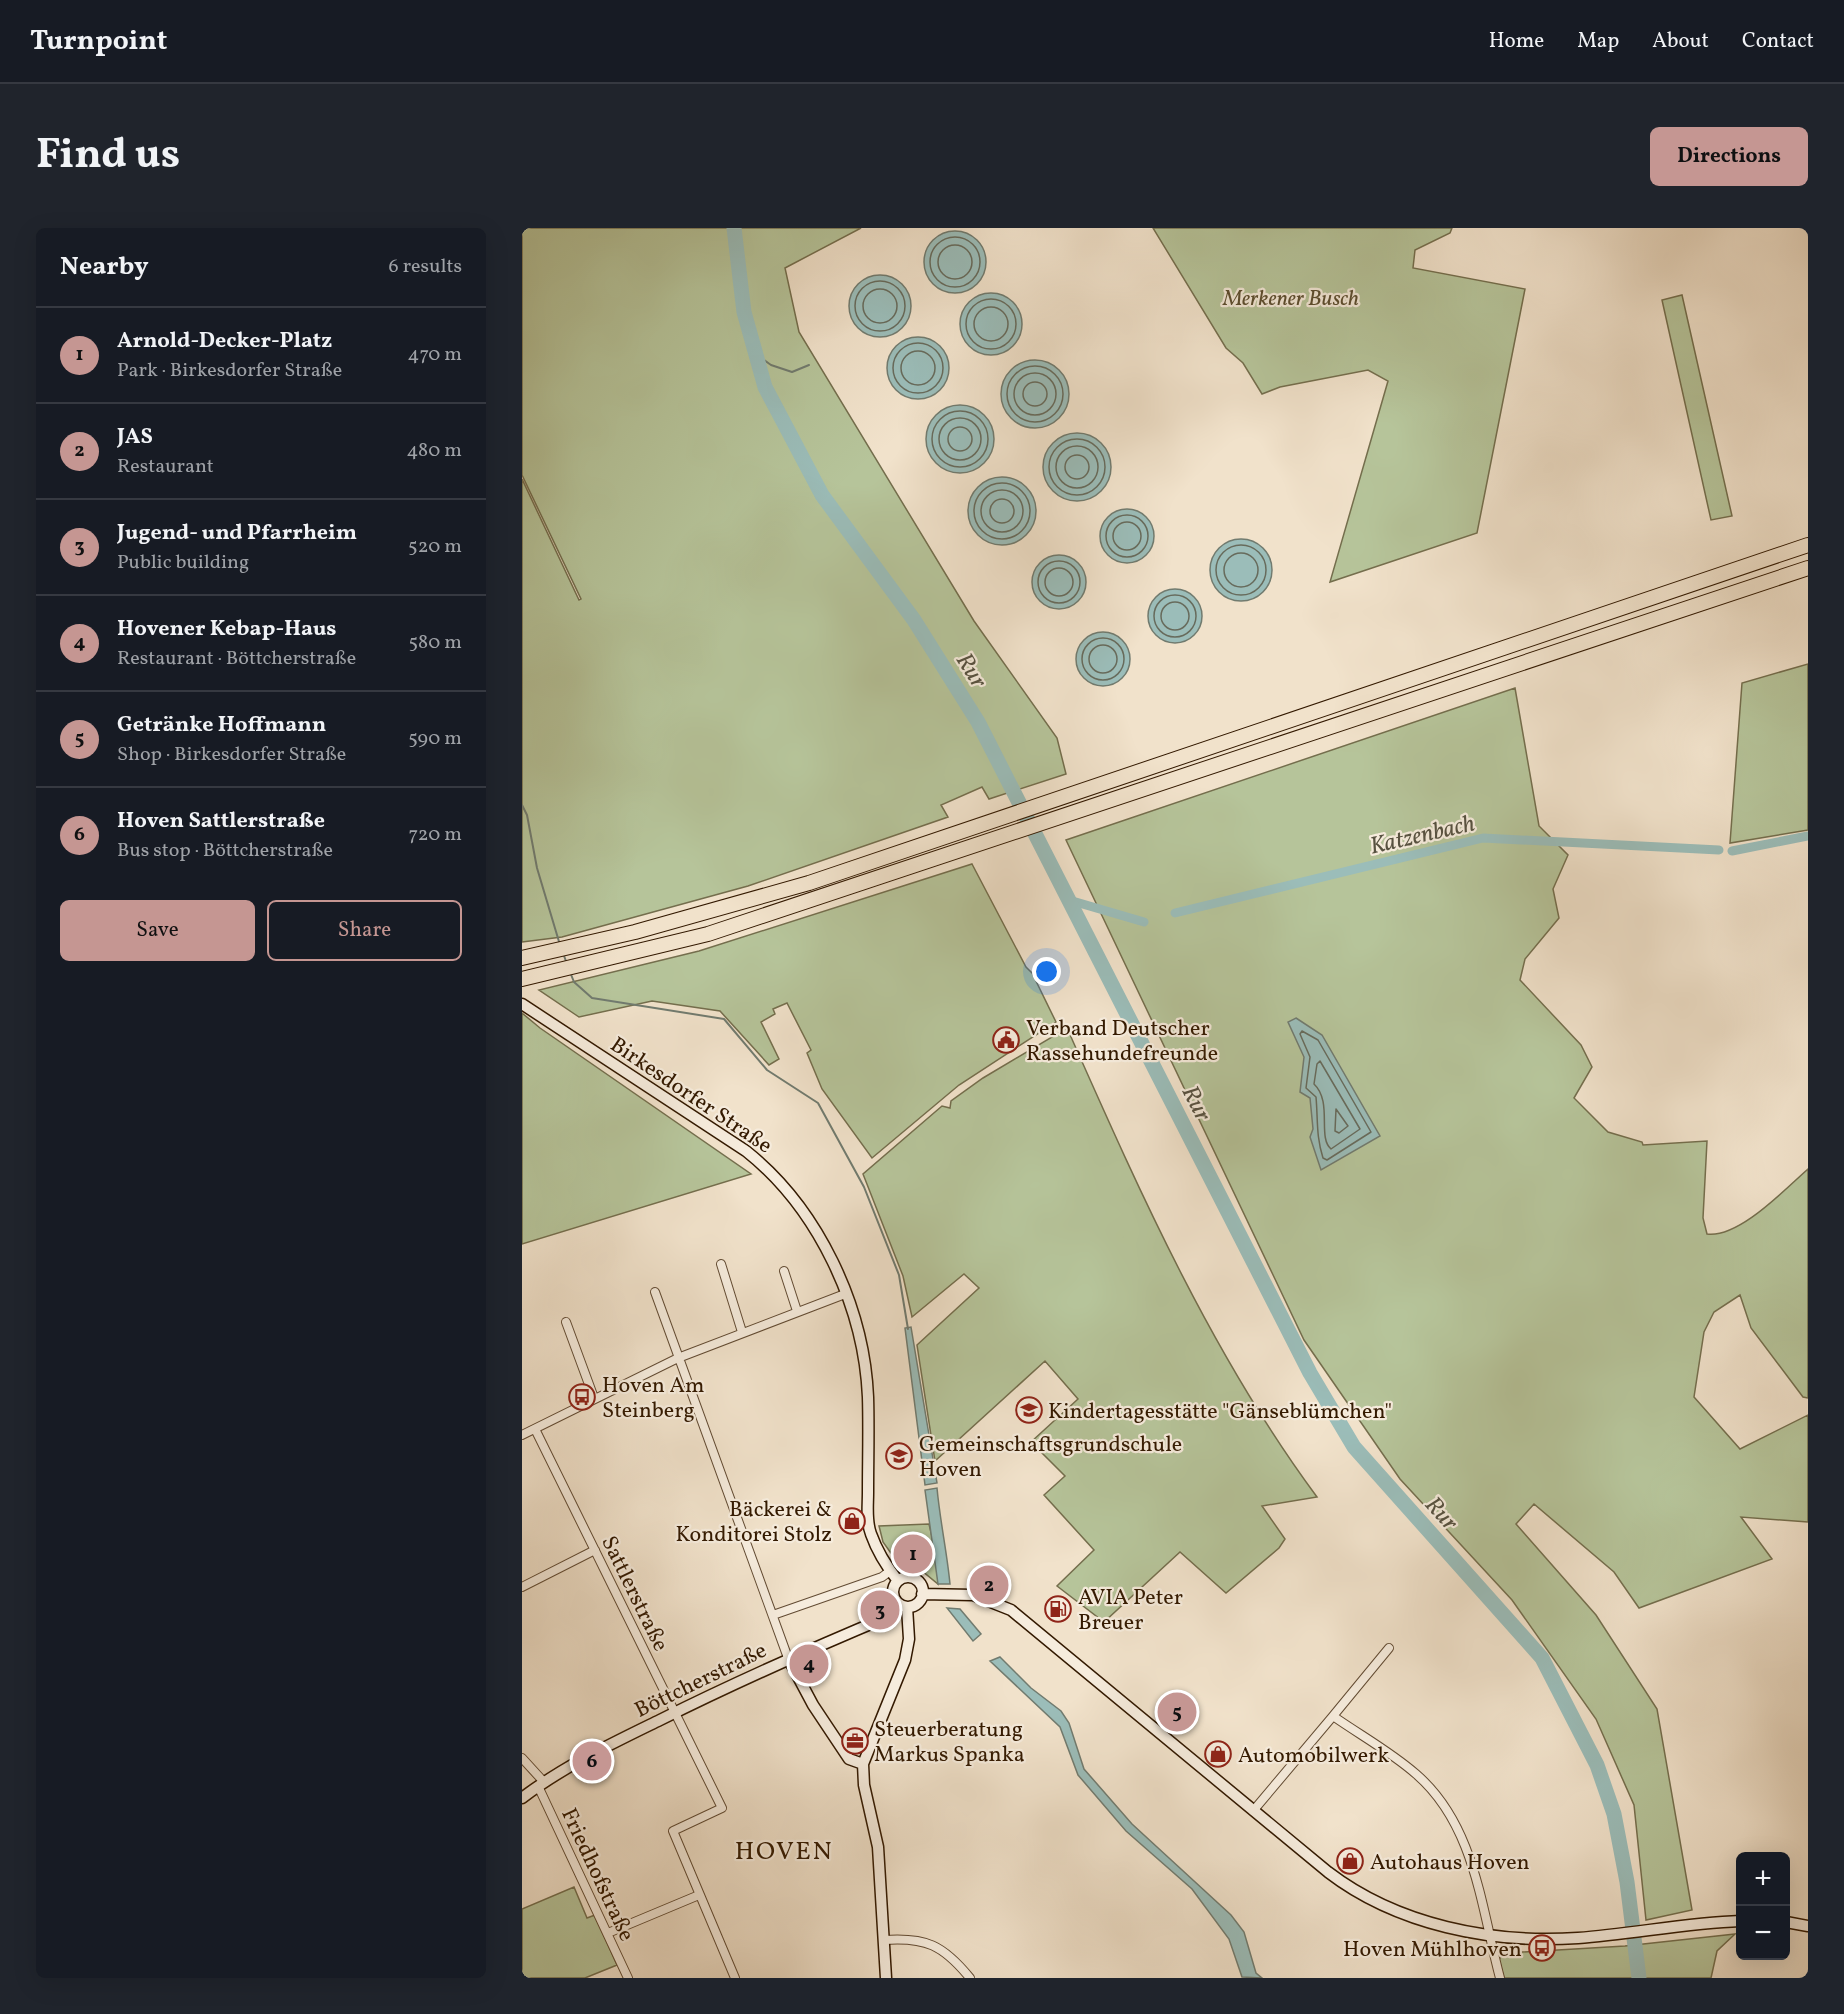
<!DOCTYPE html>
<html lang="en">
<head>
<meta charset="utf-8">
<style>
	body { margin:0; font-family:Vollkorn,serif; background:#20242c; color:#f1f3f6 }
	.controls { position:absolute; right:18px; bottom:18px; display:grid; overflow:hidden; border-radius:9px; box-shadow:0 6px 24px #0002 }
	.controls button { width:54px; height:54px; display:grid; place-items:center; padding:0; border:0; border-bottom:2px solid #363941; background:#171b24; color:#f1f3f6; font:30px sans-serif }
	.you { position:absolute; left:525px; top:744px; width:21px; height:21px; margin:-15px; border:4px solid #fff; border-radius:50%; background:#1a73e8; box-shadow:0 0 0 9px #1a73e833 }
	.badge { display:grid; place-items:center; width:39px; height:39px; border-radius:50%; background:#c59692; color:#111; font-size:20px; font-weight:700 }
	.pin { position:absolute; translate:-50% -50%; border:3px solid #fff; box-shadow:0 2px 6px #0006 }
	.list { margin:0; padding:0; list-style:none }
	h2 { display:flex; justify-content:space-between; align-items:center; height:78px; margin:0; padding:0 24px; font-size:26px }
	h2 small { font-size:20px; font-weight:400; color:#9ea1a6 }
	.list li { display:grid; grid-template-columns:39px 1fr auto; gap:18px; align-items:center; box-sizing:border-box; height:96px; padding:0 24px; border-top:2px solid #363941 }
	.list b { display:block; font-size:22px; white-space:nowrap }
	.list p { margin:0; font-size:20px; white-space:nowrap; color:#9ea1a6 }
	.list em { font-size:20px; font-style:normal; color:#9ea1a6 }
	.actions { display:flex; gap:12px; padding:18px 24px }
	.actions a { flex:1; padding:14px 0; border:2px solid #c59692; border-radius:9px; text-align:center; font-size:21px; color:#c59692 }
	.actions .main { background:#c59692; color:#111 }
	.map { position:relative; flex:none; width:1286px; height:1750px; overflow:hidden; border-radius:9px }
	header { display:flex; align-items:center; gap:36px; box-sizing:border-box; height:84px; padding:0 30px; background:#171b24; border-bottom:2px solid #363941 }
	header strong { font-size:28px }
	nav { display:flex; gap:33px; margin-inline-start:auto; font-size:21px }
	.intro { display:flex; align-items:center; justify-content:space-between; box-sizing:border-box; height:144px; padding:0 36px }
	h1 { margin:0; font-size:42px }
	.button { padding:15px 27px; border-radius:9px; background:#c59692; color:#111; font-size:21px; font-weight:700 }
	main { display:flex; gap:36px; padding:0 36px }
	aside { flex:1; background:#171b24; border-radius:9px; box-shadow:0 6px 24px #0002 }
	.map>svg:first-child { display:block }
</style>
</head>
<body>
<header>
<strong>Turnpoint</strong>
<nav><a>Home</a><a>Map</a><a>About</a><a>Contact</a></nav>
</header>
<div class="intro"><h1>Find us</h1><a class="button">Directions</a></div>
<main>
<aside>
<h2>Nearby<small>6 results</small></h2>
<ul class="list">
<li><span class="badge">1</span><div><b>Arnold-Decker-Platz</b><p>Park · Birkesdorfer Straße</p></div><em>470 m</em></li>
<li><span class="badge">2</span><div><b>JAS</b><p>Restaurant</p></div><em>480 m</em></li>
<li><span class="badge">3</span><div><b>Jugend- und Pfarrheim</b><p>Public building</p></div><em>520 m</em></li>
<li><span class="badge">4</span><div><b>Hovener Kebap-Haus</b><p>Restaurant · Böttcherstraße</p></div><em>580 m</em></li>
<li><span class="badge">5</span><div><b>Getränke Hoffmann</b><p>Shop · Birkesdorfer Straße</p></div><em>590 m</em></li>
<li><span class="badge">6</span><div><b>Hoven Sattlerstraße</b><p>Bus stop · Böttcherstraße</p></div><em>720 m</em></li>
</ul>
<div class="actions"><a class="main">Save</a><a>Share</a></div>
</aside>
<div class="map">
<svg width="1286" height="1750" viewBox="0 0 1286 1750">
	<rect width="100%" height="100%" fill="#f1e2cb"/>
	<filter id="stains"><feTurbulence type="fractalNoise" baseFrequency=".00333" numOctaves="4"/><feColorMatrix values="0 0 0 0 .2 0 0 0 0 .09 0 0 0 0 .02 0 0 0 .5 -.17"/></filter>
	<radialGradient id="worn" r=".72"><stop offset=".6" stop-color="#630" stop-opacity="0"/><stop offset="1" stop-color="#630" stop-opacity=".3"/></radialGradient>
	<path fill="#b6c49a" stroke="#746e4d" stroke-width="1.5" d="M0 0H339L263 40 277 104 452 393 535 510 544 546 467 571 460 559 419 577 426 589 226 658 40 709 0 714V251L57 372 59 371 0 247Z
		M631 0H930L928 5 893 22 891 40 1003 61 955 305 808 354 866 153 846 142 758 159 740 166 721 135 704 120Z
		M1160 67 1210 288 1189 292 1140 72Z
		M1286 436V602L1208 615 1220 455Z
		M993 460 1017 598 1046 627 1031 661 1037 690 1003 731 998 752 1059 817 1070 839 1052 870 1086 904 1120 914 1121 917 1185 913 1181 990 1185 1006C1217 1010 1262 962 1286 941V1170L1281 1169 1229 1100 1218 1067 1192 1084 1182 1104 1172 1169 1218 1221 1286 1187V1294L1219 1289 1250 1331 1117 1380 1092 1344 1012 1276 994 1296 1074 1387 1135 1481 1170 1682 1124 1692 1112 1577 1074 1491 990 1372 878 1251 782 1112 544 612Z
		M450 636 504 739 510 745 534 794 437 857 350 930 300 861 285 825 289 822 265 775 251 781 253 786 239 794 257 831 247 837 198 783 130 773 57 789 17 762 177 723Z
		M0 785 18 800 229 946 0 1016Z
		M545 800C617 962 689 1126 795 1269L740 1278 763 1311 757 1320 704 1365 658 1324 582 1394 535 1358 572 1322 522 1267 543 1248 509 1214 556 1171 523 1133 413 1233 395 1117 457 1060 442 1046 390 1089 381 1048 341 946 420 878 428 880 429 873 461 850Z
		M407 1296 415 1330 416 1356 400 1343 376 1335 361 1314 357 1298Z
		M52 1659 65 1690 73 1687 95 1737 63 1750H0V1681Z
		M1213 1706 1195 1723 1189 1750H982L977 1731 984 1725 1103 1718Z"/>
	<path fill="#9bbdb9" stroke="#717b6f" stroke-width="1.5" d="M402 34a31 31 0 1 1 62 0a31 31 0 1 1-62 0Z
		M327 78a31 31 0 1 1 62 0a31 31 0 1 1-62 0Z
		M438 96a31 31 0 1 1 62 0a31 31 0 1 1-62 0Z
		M365 140a31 31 0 1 1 62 0a31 31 0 1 1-62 0Z
		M479 166a34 34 0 1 1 68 0a34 34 0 1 1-68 0Z
		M404 211a34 34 0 1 1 68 0a34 34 0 1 1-68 0Z
		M521 239a34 34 0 1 1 68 0a34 34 0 1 1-68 0Z
		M446 283a34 34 0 1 1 68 0a34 34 0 1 1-68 0Z
		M578 308a27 27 0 1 1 54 0a27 27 0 1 1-54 0Z
		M688 342a31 31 0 1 1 62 0a31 31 0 1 1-62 0Z
		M510 354a27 27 0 1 1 54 0a27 27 0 1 1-54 0Z
		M626 388a27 27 0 1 1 54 0a27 27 0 1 1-54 0Z
		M554 431a27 27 0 1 1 54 0a27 27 0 1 1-54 0Z
		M774 790 800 807 858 908 799 942 788 909 791 901 788 870 778 864 782 829 766 794Z
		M389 1099 415 1255 403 1257 383 1100Z
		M415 1260C418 1293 425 1324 428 1356H416L403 1262Z
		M425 1380 438 1381 459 1406 451 1413Z
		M478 1429 509 1460 539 1483 547 1495 562 1541 610 1596 709 1687 722 1704 734 1745 740 1750 720 1749 707 1711 670 1661 604 1603 556 1547 538 1499 468 1433Z"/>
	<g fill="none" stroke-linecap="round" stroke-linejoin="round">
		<path stroke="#676b5c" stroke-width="1.5" d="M408 34a25 25 0 1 1 50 0a25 25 0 1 1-50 0Z
			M416 34a17 17 0 1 1 34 0a17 17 0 1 1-34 0Z
			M333 78a25 25 0 1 1 50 0a25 25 0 1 1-50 0Z
			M341 78a17 17 0 1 1 34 0a17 17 0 1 1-34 0Z
			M444 96a25 25 0 1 1 50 0a25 25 0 1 1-50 0Z
			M452 96a17 17 0 1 1 34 0a17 17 0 1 1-34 0Z
			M371 140a25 25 0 1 1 50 0a25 25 0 1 1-50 0Z
			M379 140a17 17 0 1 1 34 0a17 17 0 1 1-34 0Z
			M485 166a28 28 0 1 1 56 0a28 28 0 1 1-56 0Z
			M492 166a21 21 0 1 1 42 0a21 21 0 1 1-42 0Z
			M501 166a12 12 0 1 1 24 0a12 12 0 1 1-24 0Z
			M410 211a28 28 0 1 1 56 0a28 28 0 1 1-56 0Z
			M417 211a21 21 0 1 1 42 0a21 21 0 1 1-42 0Z
			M426 211a12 12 0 1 1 24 0a12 12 0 1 1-24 0Z
			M527 239a28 28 0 1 1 56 0a28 28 0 1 1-56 0Z
			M534 239a21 21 0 1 1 42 0a21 21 0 1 1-42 0Z
			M543 239a12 12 0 1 1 24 0a12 12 0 1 1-24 0Z
			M452 283a28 28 0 1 1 56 0a28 28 0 1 1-56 0Z
			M459 283a21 21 0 1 1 42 0a21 21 0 1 1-42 0Z
			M468 283a12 12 0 1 1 24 0a12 12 0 1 1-24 0Z
			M584 308a21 21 0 1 1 42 0a21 21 0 1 1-42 0Z
			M591 308a14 14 0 1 1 28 0a14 14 0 1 1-28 0Z
			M694 342a25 25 0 1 1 50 0a25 25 0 1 1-50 0Z
			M702 342a17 17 0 1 1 34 0a17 17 0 1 1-34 0Z
			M516 354a21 21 0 1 1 42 0a21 21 0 1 1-42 0Z
			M523 354a14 14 0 1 1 28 0a14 14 0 1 1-28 0Z
			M632 388a21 21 0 1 1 42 0a21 21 0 1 1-42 0Z
			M639 388a14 14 0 1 1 28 0a14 14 0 1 1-28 0Z
			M560 431a21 21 0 1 1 42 0a21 21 0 1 1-42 0Z
			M567 431a14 14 0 1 1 28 0a14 14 0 1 1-28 0Z
			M780 803 796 812 849 904 805 932 801 930C794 908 796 892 794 869L784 860 788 829 778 806Z
			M798 833 838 901 809 921C795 909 811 874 792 856L795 836Z
			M814 881 826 898 817 905 813 903Z"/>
		<path stroke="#717b6f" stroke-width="2" d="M234 126 249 137 270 144 287 137
			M0 577 5 587 15 640 38 717
			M41 725 45 736
			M48 744 52 754 70 770 202 791 245 842 296 875 342 959 377 1047 386 1101"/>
		<path stroke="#9bbdb9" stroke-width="9" d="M1210 623 1286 608
			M547 672 622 694
			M653 685 961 610 1197 622"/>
		<path stroke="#9bbdb9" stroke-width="15" d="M212 0 222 84 243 159 300 267 392 392 456 494 788 1145 832 1219 1020 1430 1075 1537 1092 1586 1105 1654 1117 1750"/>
		<g stroke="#624b33" stroke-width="10">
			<path id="minor" d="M199 1036 220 1104
				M262 1043 275 1083
				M133 1064 266 1430
				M44 1094 72 1170
				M13 1201 200 1580 151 1603 213 1750
				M0 1207 156 1130 323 1066
				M0 1359 73 1322
				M251 1387 360 1349 368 1343
				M811 1488 867 1420
				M0 1530 21 1553
				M16 1558 106 1750
				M731 1583 811 1488C838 1507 869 1524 894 1546 953 1597 959 1679 978 1750
				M86 1705 177 1667
				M362 1712C404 1709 421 1717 448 1750"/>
		</g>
		<g stroke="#331900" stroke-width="13">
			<path id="secondary" d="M0 776 224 923C296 980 342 1078 346 1169 347 1201 346 1233 346 1265 346 1278 344 1293 349 1306 355 1323 365 1339 376 1353
				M371 1364a15 15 0 1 1 30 0a15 15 0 1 1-30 0Z
				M400 1366 451 1367 489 1382 806 1644C875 1697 970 1716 1056 1710 1110 1706 1164 1695 1218 1693
				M266 1430 291 1477 327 1531 341 1536
				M0 1570C42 1538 91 1515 138 1492 214 1454 291 1420 370 1387L378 1377
				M1264 1694 1286 1698
				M364 1750 356 1619 342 1557 341 1536 383 1432 387 1411 385 1379"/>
		</g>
		<g stroke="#331900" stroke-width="16">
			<path id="motorway" d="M0 730 113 704 287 655 1286 317
				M0 751 186 706 1286 340"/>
		</g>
		<use href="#minor" stroke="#f6ecdd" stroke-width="8"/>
		<use href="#secondary" stroke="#f6ecdd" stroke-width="10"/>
		<use href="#motorway" stroke="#f1e2cb" stroke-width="14"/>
	</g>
	<defs>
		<g id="civic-ring" transform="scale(1.35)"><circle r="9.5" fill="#f6ecdd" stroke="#8f2418" stroke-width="1.5"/><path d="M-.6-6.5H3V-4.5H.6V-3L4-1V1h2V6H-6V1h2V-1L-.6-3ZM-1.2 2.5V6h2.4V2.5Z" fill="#8f2418"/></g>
		<g id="bus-ring" transform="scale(1.35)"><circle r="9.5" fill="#f6ecdd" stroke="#8f2418" stroke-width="1.5"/><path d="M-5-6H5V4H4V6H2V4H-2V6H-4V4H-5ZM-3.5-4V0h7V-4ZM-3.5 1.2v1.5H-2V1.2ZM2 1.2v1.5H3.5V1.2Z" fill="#8f2418"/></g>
		<g id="school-ring" transform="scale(1.35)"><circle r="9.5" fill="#f6ecdd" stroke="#8f2418" stroke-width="1.5"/><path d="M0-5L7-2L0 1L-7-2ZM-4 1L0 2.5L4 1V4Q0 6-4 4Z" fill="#8f2418"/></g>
		<g id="shop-ring" transform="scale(1.35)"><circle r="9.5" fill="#f6ecdd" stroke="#8f2418" stroke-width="1.5"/><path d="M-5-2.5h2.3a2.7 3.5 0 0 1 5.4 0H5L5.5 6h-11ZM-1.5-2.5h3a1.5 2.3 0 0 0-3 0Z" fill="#8f2418"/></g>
		<g id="fuel-ring" transform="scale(1.35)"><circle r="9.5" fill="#f6ecdd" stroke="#8f2418" stroke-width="1.5"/><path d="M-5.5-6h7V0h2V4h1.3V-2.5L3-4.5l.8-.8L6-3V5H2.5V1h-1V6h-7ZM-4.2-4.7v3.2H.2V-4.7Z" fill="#8f2418"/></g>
		<g id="office-ring" transform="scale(1.35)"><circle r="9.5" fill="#f6ecdd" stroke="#8f2418" stroke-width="1.5"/><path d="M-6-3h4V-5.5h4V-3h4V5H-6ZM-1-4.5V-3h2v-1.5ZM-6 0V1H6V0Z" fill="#8f2418"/></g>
	</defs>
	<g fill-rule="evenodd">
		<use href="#civic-ring" x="484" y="812"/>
		<use href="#bus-ring" x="60" y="1169"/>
		<use href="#school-ring" x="507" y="1182"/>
		<use href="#school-ring" x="377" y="1228"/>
		<use href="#shop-ring" x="330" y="1293"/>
		<use href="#fuel-ring" x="536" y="1381"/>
		<use href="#office-ring" x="333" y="1513"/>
		<use href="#shop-ring" x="696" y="1526"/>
		<use href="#shop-ring" x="828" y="1633"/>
		<use href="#bus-ring" x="1020" y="1720"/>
	</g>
	<g text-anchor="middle" stroke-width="4.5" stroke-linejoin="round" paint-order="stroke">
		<g font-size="22" font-style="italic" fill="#5a4c2e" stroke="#f6ecdd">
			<text x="769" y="77">Merkener Busch</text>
		</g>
		<g font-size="22" fill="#331900" stroke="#f6ecdd" text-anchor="start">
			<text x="504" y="807">Verband Deutscher<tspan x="504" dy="25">Rassehundefreunde</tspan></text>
			<text x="80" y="1164">Hoven Am<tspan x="80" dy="25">Steinberg</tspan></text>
			<text x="526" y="1190">Kindertagesstätte "Gänseblümchen"</text>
			<text x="397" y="1223">Gemeinschaftsgrundschule<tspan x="397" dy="25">Hoven</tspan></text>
			<text x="310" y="1288" text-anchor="end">Bäckerei &amp;<tspan x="310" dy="25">Konditorei Stolz</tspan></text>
			<text x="556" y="1376">AVIA Peter<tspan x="556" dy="25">Breuer</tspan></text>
			<text x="352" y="1508">Steuerberatung<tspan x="352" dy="25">Markus Spanka</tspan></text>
			<text x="716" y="1534">Automobilwerk</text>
			<text x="848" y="1641">Autohaus Hoven</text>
			<text x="1000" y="1728" text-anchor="end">Hoven Mühlhoven</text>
		</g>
		<g font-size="22" fill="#331900" stroke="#f6ecdd">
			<text transform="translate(170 866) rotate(34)" y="8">Birkesdorfer Straße</text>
			<text transform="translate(114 1365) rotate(64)" y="8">Sattlerstraße</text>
			<text transform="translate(178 1451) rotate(-26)" y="8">Böttcherstraße</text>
			<text transform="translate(77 1646) rotate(65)" y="8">Friedhofstraße</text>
		</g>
		<g font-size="24" font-style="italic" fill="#575241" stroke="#f6ecdd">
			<text transform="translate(450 442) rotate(58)" y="8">Rur</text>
			<text transform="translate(900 606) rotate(-13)" y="8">Katzenbach</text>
			<text transform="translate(675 875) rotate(63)" y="8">Rur</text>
			<text transform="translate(920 1285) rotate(48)" y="8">Rur</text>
		</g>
		<g font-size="26" letter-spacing="1.5" fill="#331900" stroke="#f6ecdd">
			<text x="262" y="1631">HOVEN</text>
		</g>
	</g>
	<rect width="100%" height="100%" filter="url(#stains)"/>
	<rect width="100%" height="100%" fill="url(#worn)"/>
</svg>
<div class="controls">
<button>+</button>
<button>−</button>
</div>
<div class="you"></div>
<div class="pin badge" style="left:391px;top:1326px">1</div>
<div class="pin badge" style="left:467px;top:1357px">2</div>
<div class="pin badge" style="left:358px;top:1382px">3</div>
<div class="pin badge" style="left:287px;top:1436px">4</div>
<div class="pin badge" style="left:655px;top:1484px">5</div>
<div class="pin badge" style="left:70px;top:1533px">6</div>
</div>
</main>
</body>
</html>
